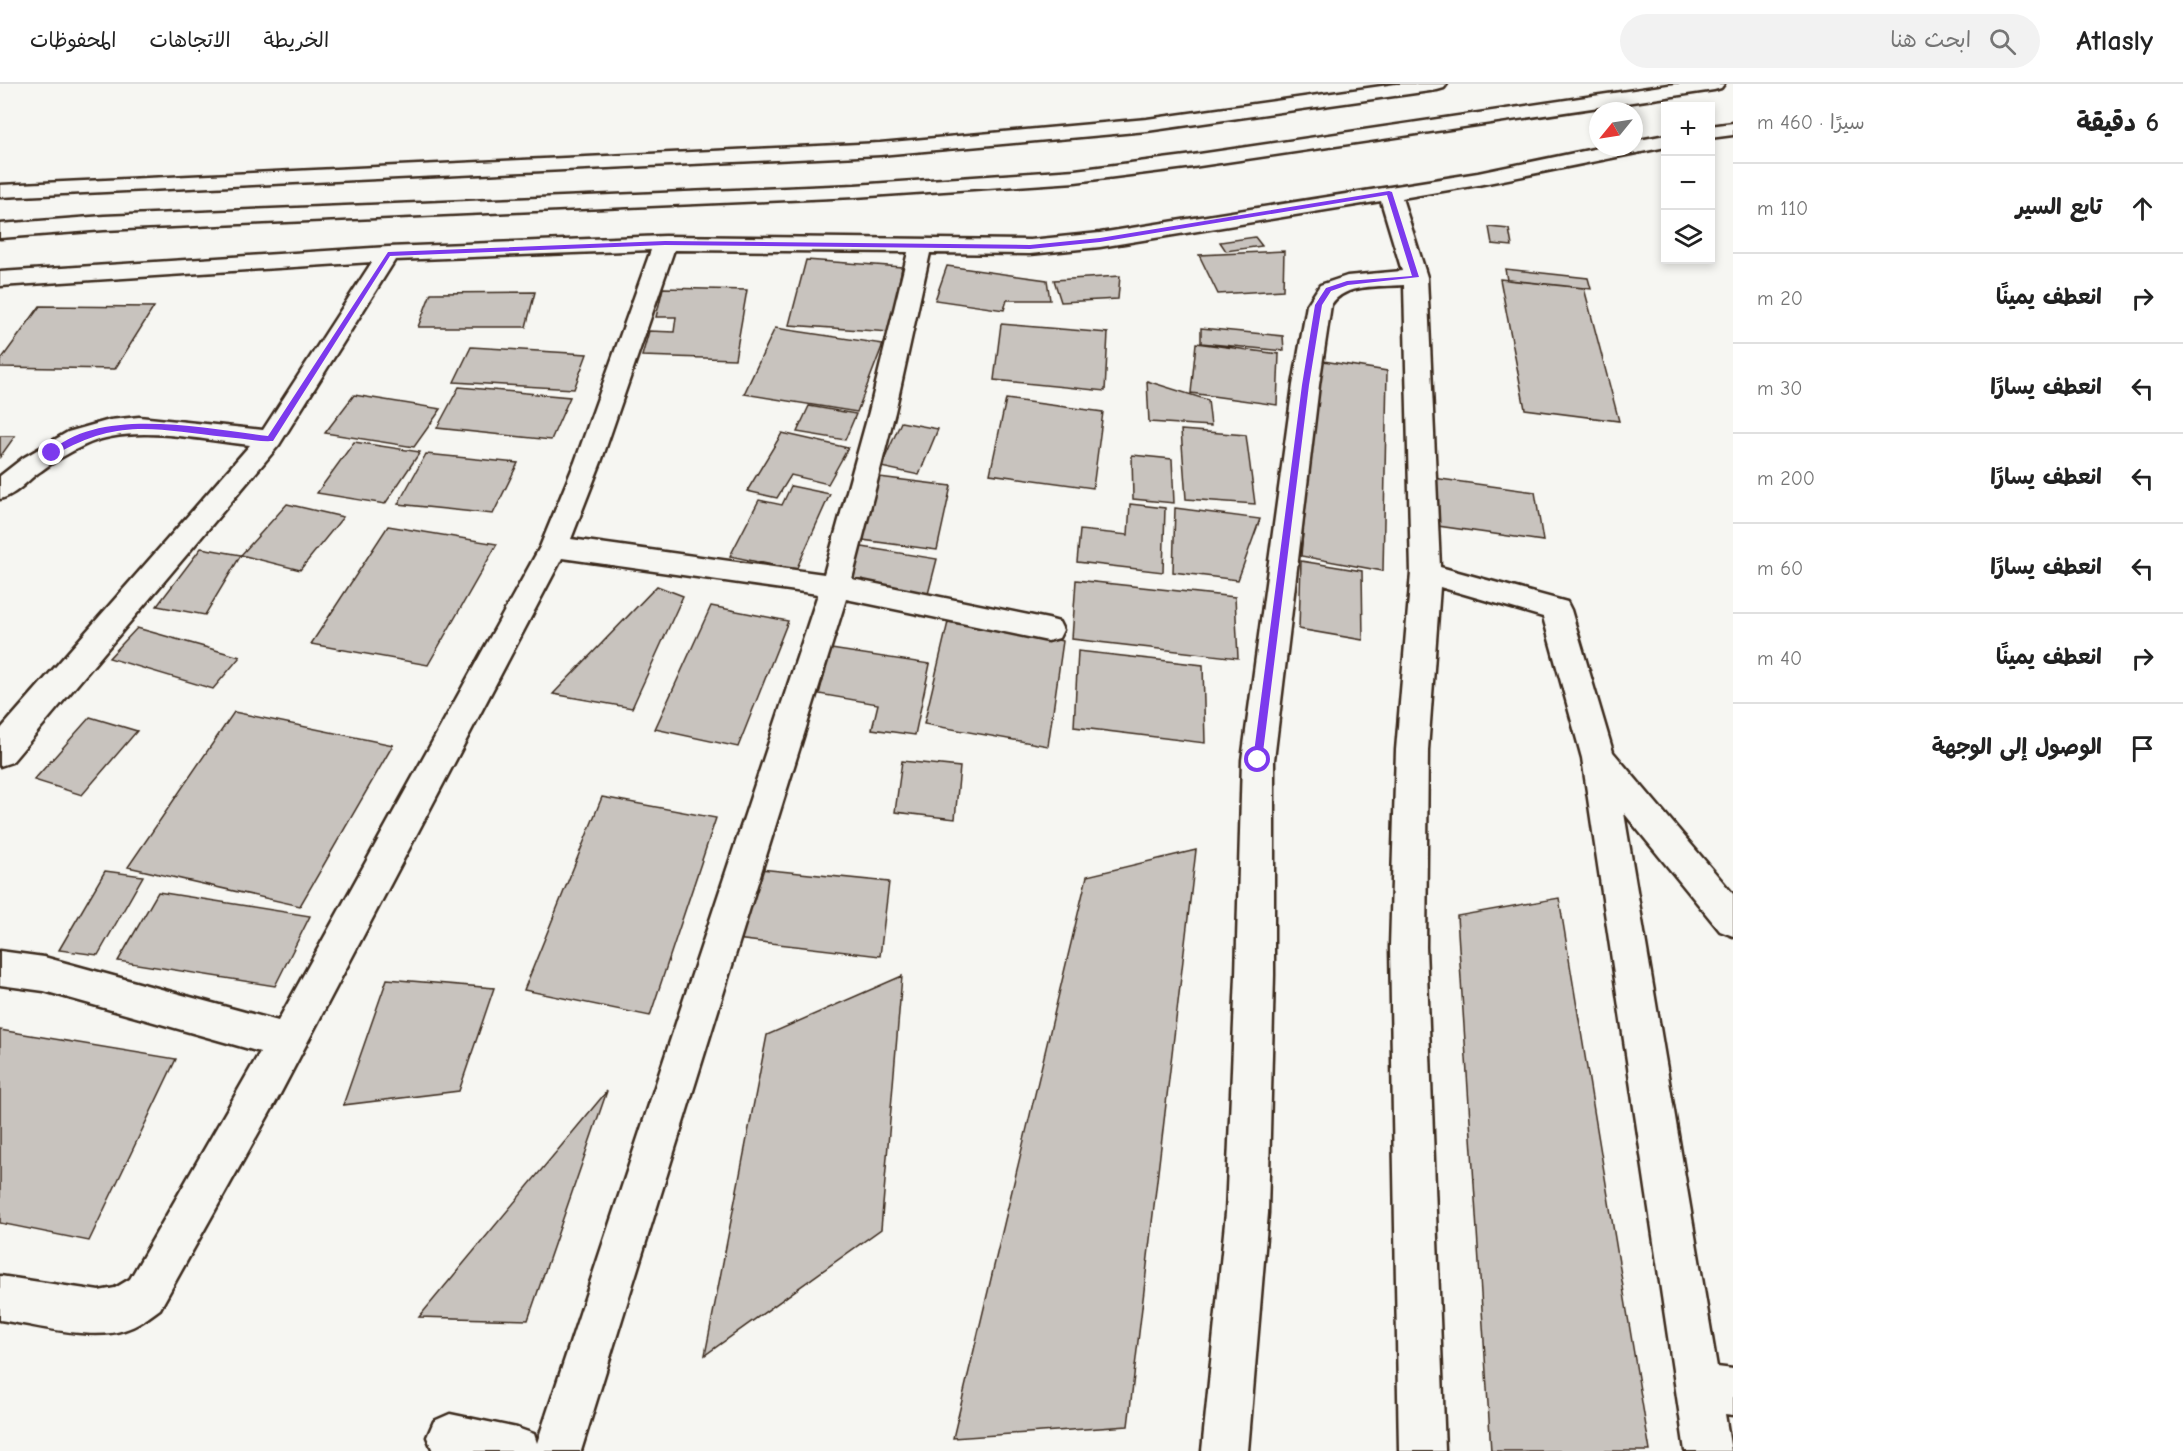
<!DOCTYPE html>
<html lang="ar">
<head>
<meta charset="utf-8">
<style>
	body { margin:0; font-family:"Comic Neue","Playpen Sans Arabic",sans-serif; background:#f2f2f2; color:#222; direction:rtl }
	.controls { position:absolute; right:18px; top:18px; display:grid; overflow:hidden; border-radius:0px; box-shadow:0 3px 9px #0003 }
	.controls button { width:54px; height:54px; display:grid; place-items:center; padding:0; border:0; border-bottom:2px solid #e0e0e0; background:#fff; color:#222; font:30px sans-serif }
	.compass { position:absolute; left:1589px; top:18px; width:54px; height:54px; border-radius:50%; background:#fff; box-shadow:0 3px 9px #0003; rotate:240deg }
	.stop { position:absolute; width:18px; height:18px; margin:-14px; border:4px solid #7c3aed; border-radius:50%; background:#fff }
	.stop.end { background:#7c3aed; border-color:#fff; box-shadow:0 2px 6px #0008 }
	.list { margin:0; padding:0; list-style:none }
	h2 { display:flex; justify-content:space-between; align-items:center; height:78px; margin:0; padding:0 24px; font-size:26px }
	h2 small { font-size:20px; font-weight:400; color:#767676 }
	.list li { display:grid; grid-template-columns:39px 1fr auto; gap:18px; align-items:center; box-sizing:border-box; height:90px; padding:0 24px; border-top:2px solid #e0e0e0 }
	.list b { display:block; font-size:22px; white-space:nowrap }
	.list em { font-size:20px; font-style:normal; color:#767676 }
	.icon { flex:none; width:33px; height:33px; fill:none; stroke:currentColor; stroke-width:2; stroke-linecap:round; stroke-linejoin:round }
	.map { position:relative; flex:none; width:1733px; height:1367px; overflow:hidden; direction:ltr }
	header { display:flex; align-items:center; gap:36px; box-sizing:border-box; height:84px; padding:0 30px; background:#fff; border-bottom:2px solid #e0e0e0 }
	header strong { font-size:28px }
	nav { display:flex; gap:33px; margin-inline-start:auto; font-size:21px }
	.search { width:420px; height:54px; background:#f2f2f2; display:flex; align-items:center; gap:15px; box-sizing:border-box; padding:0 21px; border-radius:33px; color:#767676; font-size:22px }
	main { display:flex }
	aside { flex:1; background:#fff }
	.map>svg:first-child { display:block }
</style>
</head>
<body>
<header>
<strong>Atlasly</strong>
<div class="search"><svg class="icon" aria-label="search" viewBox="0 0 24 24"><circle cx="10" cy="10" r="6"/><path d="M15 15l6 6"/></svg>ابحث هنا</div>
<nav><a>الخريطة</a><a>الاتجاهات</a><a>المحفوظات</a></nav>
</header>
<main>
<aside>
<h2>6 دقيقة<small>سيرًا · 460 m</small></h2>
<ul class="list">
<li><svg class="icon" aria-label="ahead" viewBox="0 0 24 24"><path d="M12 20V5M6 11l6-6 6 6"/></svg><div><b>تابع السير</b></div><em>110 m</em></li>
<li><svg class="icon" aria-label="right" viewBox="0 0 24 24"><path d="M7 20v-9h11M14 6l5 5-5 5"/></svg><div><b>انعطف يمينًا</b></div><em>20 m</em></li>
<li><svg class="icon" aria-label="left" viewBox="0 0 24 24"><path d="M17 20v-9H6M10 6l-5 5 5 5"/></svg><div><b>انعطف يسارًا</b></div><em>30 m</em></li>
<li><svg class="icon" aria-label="left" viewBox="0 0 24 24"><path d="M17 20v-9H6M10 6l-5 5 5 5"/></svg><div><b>انعطف يسارًا</b></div><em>200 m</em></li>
<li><svg class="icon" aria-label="left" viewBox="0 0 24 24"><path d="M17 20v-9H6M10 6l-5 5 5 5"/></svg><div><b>انعطف يسارًا</b></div><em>60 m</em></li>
<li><svg class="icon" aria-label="right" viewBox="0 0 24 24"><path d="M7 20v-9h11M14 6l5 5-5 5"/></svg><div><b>انعطف يمينًا</b></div><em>40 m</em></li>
<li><svg class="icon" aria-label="arrive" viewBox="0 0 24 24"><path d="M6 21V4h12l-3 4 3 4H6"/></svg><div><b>الوصول إلى الوجهة</b></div></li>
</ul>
</aside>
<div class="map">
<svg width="1733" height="1367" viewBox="0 0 1733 1367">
	<rect width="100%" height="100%" fill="#f6f6f2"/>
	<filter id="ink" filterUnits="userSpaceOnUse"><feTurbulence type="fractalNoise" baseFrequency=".0167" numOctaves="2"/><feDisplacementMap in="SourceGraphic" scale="12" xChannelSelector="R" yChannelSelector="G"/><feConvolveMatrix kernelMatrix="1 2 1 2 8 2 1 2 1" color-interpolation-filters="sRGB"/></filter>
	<g filter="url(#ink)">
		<path fill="#c8c3be" stroke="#3b2a1e" stroke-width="1.5" d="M1489 143 1509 145 1512 162 1492 160Z
			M1255 153 1262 162 1226 167 1220 158Z
			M1284 167 1283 206 1218 210 1199 171Z
			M806 176 902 183 890 248 789 241Z
			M947 182 1047 196 1050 216H1007L1004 226 935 216Z
			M1505 185 1588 194 1591 205 1507 196Z
			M1120 192 1118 215 1061 218 1054 196Z
			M1500 195 1584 204 1619 337 1525 325Z
			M663 204 747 206 735 275 642 272 649 247 674 248 676 233H656Z
			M535 208 526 243H418L431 209Z
			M40 222 154 223 115 285 0 283V277Z
			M1001 240 1108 249 1105 307 994 296Z
			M775 244 883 260 857 328 744 310Z
			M1201 244 1283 252 1284 267 1201 259Z
			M1196 259 1279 270 1277 321 1191 309Z
			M471 263 587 270 574 305 454 298Z
			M1317 276 1387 287 1383 487 1301 472Z
			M1147 297 1208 316 1211 342 1149 338Z
			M459 303 570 313 551 356 437 344Z
			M354 311 441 325 414 363 325 349Z
			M1006 315 1103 328 1093 404 990 390Z
			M809 322 856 330 845 356 797 348Z
			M901 338 938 345 919 391 881 383Z
			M1181 346 1246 351 1255 420 1186 415Z
			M782 349 848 364 828 400 791 391 777 414 747 407Z
			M0 352H15L0 373Z
			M354 358 420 368 385 420 317 409Z
			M426 370 518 379 493 430 398 420Z
			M1132 371 1172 375 1174 419 1133 415Z
			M871 392 951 402 937 466 855 455Z
			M1433 394 1535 408 1543 457 1438 442Z
			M791 402 830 410 796 486 730 472 759 416 782 421Z
			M287 420 343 433 300 486 241 471Z
			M1130 420 1165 424 1163 488 1077 478 1080 446 1128 451Z
			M1175 424 1260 435 1238 496 1173 488Z
			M388 442 497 460 428 581 311 560Z
			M856 462 937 475 927 514 843 500Z
			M201 464 241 471 205 531 157 522Z
			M1301 477 1362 487 1363 556 1299 545Z
			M1076 496 1235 513 1238 574 1072 555Z
			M657 502 683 512 632 624 553 610Z
			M711 522 788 537 738 663 655 645Z
			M948 538 1063 557 1048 662 924 640Z
			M137 544 240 573 213 605 109 574Z
			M831 565 930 580 915 651 872 645 878 620 819 610Z
			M1078 567 1203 581 1205 659 1074 643Z
			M234 628 393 661 300 822 128 783Z
			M90 633 137 647 82 711 34 696Z
			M902 677 960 683 955 735 895 728Z
			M602 713 716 734 650 932 524 906Z
			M1196 766 1128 1342 953 1354 1087 792Z
			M751 784 889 798 880 872 736 855Z
			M105 787 143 792 98 871 59 866Z
			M158 808 310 832 275 902 118 877Z
			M1559 814 1650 1367H1491L1457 832Z
			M902 892 881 1145 705 1271 767 951Z
			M387 895 494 904 459 1007 343 1021Z
			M0 946 176 975 89 1157 0 1139Z
			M607 1007 528 1236 419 1233Z"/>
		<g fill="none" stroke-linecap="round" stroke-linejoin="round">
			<g stroke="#3b2a1e" stroke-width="5">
				<path id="minor" d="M1733 39V51L1710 54V42Z
					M1666 51V63L1478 101 1402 114 1427 193 1440 483 1567 518 1571 526 1613 668 1733 810V852L1720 847 1624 729 1717 1283 1733 1285V1331L1725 1330 1731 1367H1685L1582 674 1543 533 1440 503 1428 666 1426 863 1445 1367H1399L1390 863 1396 666 1411 489 1404 201C1380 203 1344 199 1331 221L1319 301 1274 676V891L1268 1129 1248 1367H1202L1226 1129 1236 891 1242 676 1293 301 1307 221 1320 201 1347 192 1402 187 1381 117 1100 163 1030 170 930 169 895 328 852 495 1048 535 1059 538 1063 546 1059 554 1048 557 846 515 581 1367H433L427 1353 434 1337 450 1330 517 1344 534 1350 537 1359 818 510 562 474 278 1014 160 1225C149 1233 138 1242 124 1246 92 1257 34 1241 0 1236V1192L99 1207 115 1204 130 1195 260 968 44 907 0 901V867L44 873 278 937 540 463 575 378 651 166 395 176 279 361 12 678 0 682V646L250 361C200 356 131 339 85 361 70 368 54 377 41 387 27 396 17 411 0 415V392L23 374 68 348 110 336 139 333 263 346 372 178 0 202V188L388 163 665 152 1030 156 1100 149 1478 89 1603 63H1634V57ZM674 166 908 168 869 328 824 490 571 455 601 378Z"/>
			</g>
			<g stroke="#3b2a1e" stroke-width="5">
				<path id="major" d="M1396 0H1447L1444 4 1437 6 1147 47 880 71 0 113V101L880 59 1147 35Z
					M1675 0H1724L1721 4 1714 6 1186 84 1075 98 855 113 104 146 0 154V140L104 132 855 101 1075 86 1186 72Z"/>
			</g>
			<use href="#minor" fill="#f6f6f2" fill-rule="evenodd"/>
			<use href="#major" fill="#f6f6f2" fill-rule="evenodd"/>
		</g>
	</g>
	<path fill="#7c3aed" d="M1389 107 1392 108 1419 193 1348 201 1331 207 1322 221 1309 301 1262 676 1258 680 1253 676 1302 301 1315 221 1326 204 1347 197 1412 192 1387 111 1100 158 1030 165 665 161 390 172 273 357C258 358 241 354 226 353 157 346 119 333 55 371L49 369C99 321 205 345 268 352L388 168 665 157 1030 161 1100 154Z"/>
</svg>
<div class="controls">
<button>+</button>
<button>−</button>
<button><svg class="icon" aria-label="layers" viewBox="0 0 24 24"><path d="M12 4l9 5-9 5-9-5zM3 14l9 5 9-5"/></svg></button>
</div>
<svg class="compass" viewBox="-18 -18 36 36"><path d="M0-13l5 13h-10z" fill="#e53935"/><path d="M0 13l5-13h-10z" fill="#767676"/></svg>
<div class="stop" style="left:1258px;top:676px"></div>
<div class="stop end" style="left:52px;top:369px"></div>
</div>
</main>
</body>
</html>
